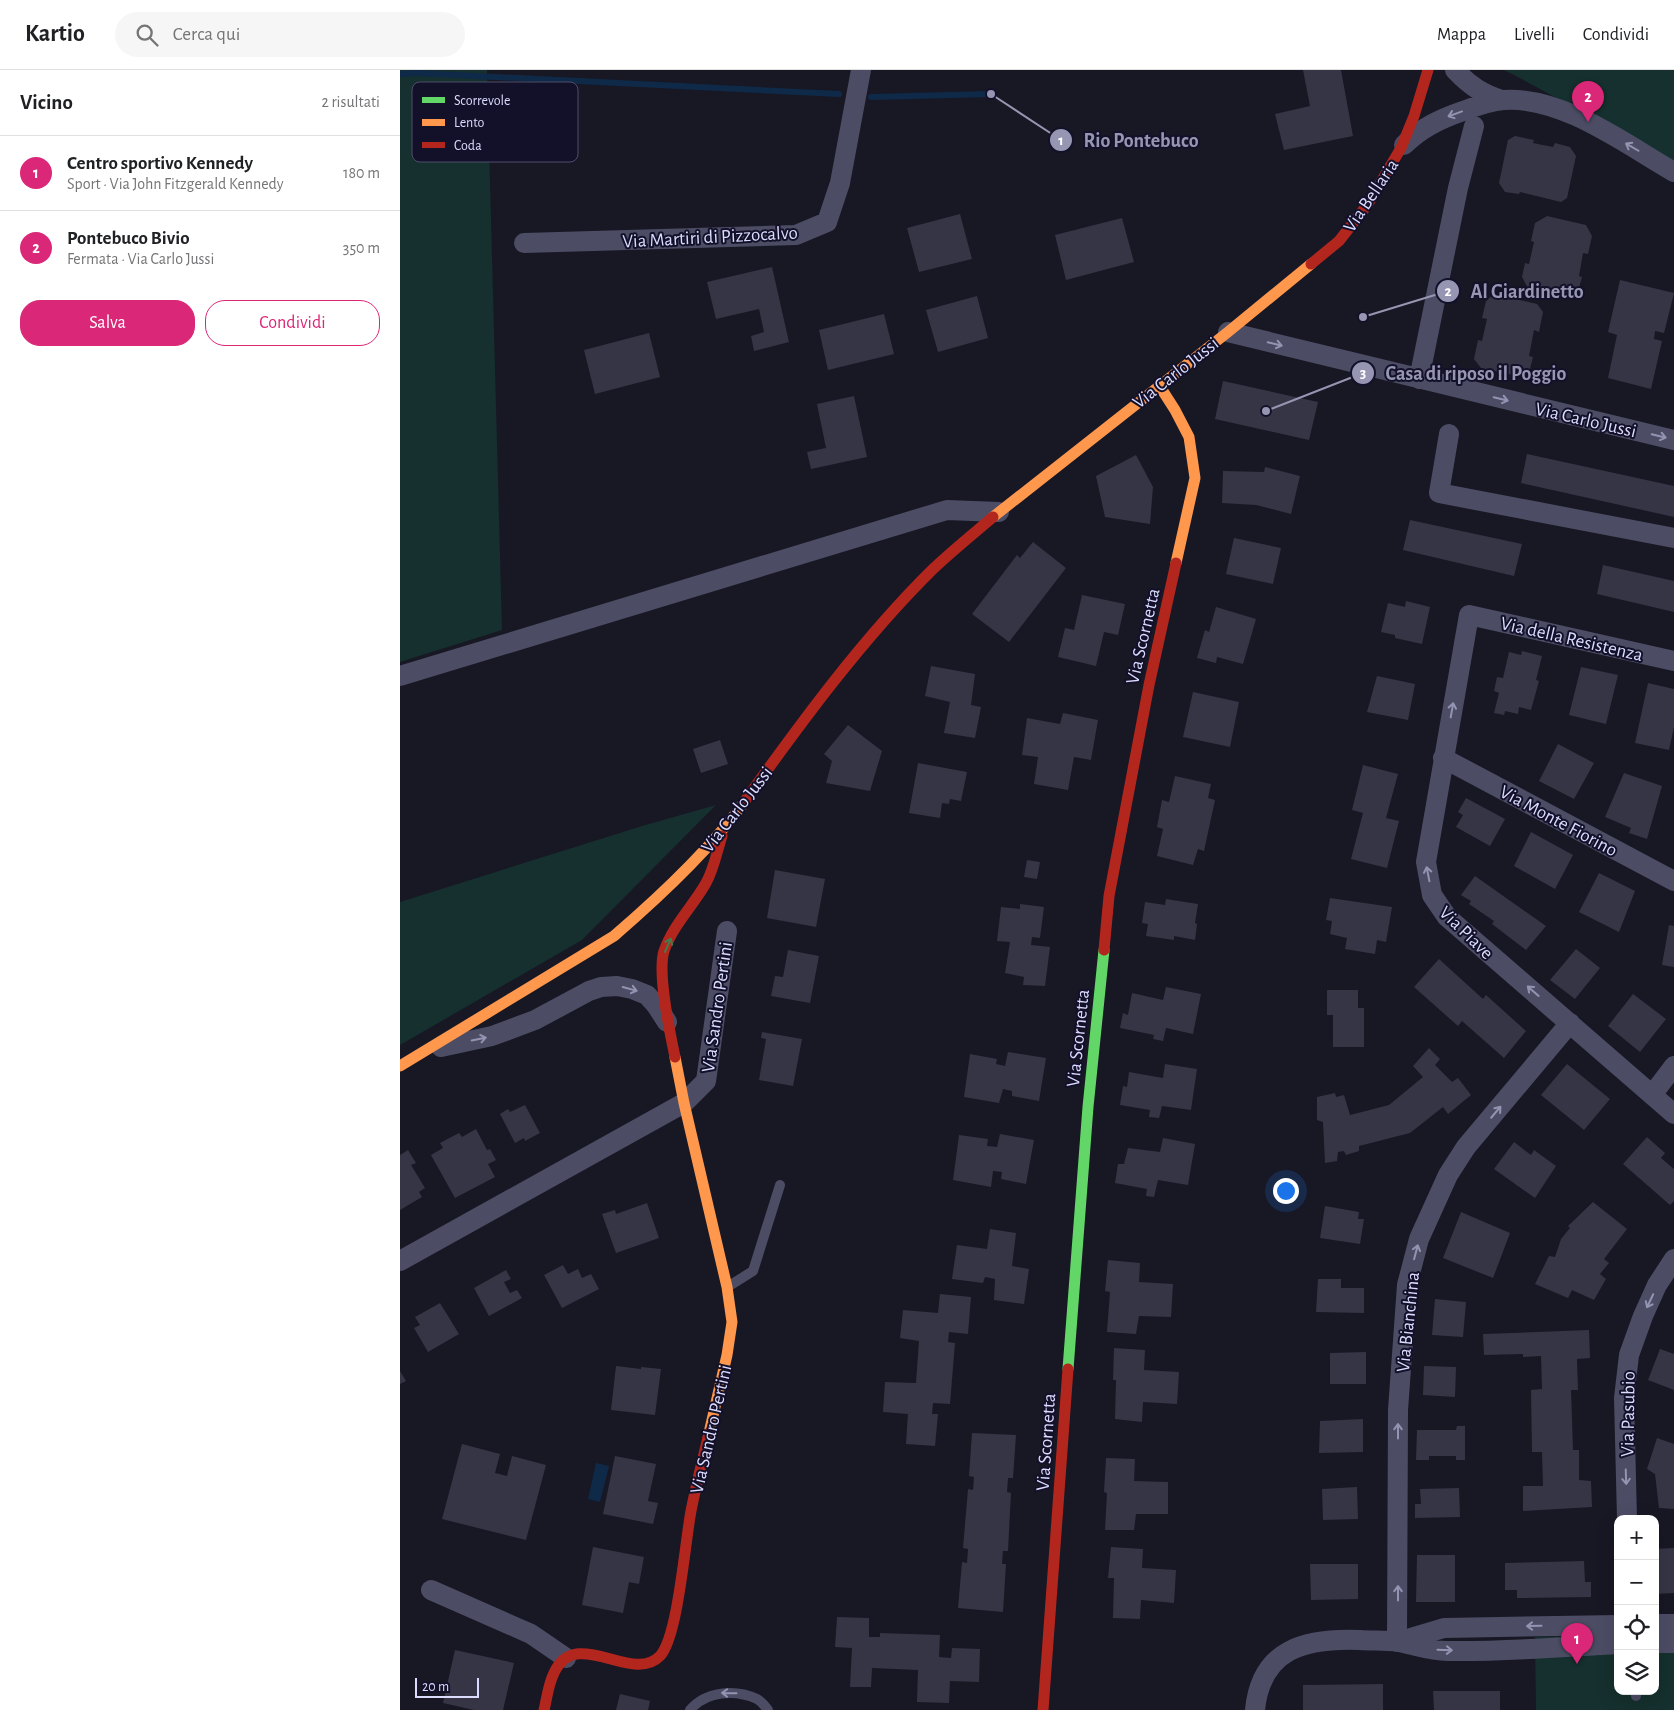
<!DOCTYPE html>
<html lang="it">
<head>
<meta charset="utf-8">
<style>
	body { margin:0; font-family:"Alegreya Sans",sans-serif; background:#f6f6f6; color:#202124 }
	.controls { position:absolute; right:15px; bottom:15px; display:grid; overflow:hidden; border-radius:10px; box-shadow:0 5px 20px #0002 }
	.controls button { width:45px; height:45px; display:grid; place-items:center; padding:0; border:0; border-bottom:1px solid #e0e0e0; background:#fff; color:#202124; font:25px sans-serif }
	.scale { position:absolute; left:15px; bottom:12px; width:64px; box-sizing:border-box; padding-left:5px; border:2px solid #dbdbfe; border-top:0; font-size:14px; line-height:18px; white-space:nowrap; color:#dbdbfe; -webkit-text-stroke:4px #13112a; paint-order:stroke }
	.you { position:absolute; left:885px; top:1120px; width:18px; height:18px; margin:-12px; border:4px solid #fff; border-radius:50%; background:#1a73e8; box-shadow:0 0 0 8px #1a73e833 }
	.badge { display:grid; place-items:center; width:32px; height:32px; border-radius:50%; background:#db2777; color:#fff; font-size:16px; font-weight:700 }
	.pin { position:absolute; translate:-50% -41px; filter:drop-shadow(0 1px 2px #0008) }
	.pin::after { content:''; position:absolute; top:26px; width:18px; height:15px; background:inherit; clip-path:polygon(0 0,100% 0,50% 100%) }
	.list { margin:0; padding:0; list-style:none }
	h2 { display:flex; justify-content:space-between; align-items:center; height:65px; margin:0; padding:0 20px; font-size:21px }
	h2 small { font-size:16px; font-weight:400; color:#757577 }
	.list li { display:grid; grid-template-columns:32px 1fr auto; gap:15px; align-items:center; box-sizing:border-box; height:75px; padding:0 20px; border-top:1px solid #e0e0e0 }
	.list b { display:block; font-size:19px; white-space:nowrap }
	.list p { margin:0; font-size:16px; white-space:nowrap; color:#757577 }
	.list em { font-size:16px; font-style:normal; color:#757577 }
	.actions { display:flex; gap:10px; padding:15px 20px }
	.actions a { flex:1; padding:11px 0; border:1px solid #db2777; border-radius:20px; text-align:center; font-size:18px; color:#db2777 }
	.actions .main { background:#db2777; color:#fff }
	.icon { flex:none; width:28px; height:28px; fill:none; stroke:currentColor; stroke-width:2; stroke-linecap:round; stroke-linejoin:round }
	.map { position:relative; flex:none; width:1274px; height:1640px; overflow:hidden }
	header { display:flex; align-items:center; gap:30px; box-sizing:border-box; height:70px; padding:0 25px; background:#fff; border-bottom:1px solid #e0e0e0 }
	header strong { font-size:24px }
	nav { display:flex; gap:28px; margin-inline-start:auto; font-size:18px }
	.search { width:350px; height:45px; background:#f6f6f6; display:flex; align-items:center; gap:12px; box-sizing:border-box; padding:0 18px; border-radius:28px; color:#757577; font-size:19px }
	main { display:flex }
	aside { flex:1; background:#fff }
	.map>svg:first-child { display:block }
</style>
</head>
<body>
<header>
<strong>Kartio</strong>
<div class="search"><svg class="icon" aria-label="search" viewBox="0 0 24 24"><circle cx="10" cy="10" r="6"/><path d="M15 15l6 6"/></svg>Cerca qui</div>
<nav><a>Mappa</a><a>Livelli</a><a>Condividi</a></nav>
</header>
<main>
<aside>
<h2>Vicino<small>2 risultati</small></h2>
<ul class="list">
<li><span class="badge">1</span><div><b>Centro sportivo Kennedy</b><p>Sport · Via John Fitzgerald Kennedy</p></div><em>180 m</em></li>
<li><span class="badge">2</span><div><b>Pontebuco Bivio</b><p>Fermata · Via Carlo Jussi</p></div><em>350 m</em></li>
</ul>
<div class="actions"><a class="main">Salva</a><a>Condividi</a></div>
</aside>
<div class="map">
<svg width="1274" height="1640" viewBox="0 0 1274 1640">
	<rect width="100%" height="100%" fill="#181724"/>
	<path fill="#15302e" d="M0 0H87L102 560 0 592Z
		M1104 0H1274V93L1118 7Z
		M316 735 182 870 0 975V832L242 756Z
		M1255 1564H1274V1640H1136L1135 1567 1218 1565V1621H1255Z"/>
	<path fill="#0f2a48" d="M196 1393 209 1396 200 1432 188 1429Z"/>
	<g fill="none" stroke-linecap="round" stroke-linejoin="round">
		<path stroke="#0f2a48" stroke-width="6" d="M0 4 16 3 439 24
			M471 27 591 24"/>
	</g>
	<path fill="#363546" d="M903 0H941L953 66 884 80 875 44 910 36Z
		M1115 66 1134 70 1133 73 1153 77 1155 73 1170 77 1176 86 1167 128 1161 132 1120 122 1119 124 1105 122 1099 113 1108 70Z
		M560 144 572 189 519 202 507 158Z
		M1147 146 1186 155 1192 166 1188 184 1183 183 1179 206 1182 207 1178 222 1166 226 1128 218 1122 207 1125 193 1129 194 1134 172 1131 171 1135 153Z
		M722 148 734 192 666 210 655 165Z
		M372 197 389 272 354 281 351 266 364 262 359 239 316 249 307 212Z
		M1220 210 1274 223 1264 263 1255 261 1254 269 1262 271 1251 319 1208 308 1217 265 1208 262Z
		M1094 224 1137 234 1143 242 1139 262 1134 260 1129 286 1133 287 1130 299 1122 307 1081 298 1074 289 1078 270 1082 271 1087 249 1082 248 1086 231Z
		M577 226 588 268 538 282 526 240Z
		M484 244 494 284 428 300 419 260Z
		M249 263 260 307 195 324 184 280Z
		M823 311 918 332 909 370 815 349Z
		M454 326 467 387 411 399 407 382 426 378 417 334Z
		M1127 384 1274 416V447L1121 413Z
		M736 385 753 417 750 454 705 447 696 406Z
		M865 397 900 406 891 444 856 435 822 433 823 401 864 402Z
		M1010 450 1122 474 1114 506 1003 480Z
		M834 468 881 478 873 514 826 504Z
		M633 472 666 498 609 572 572 544 617 485 620 488Z
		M1203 495 1274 511V542L1197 524Z
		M682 525 725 534 718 565 704 562 696 596 658 587 665 558 674 560Z
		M1006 531 1030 537 1022 574 995 568V565L981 562 988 533 1005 537Z
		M816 537 856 549 843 594 817 587 816 593 797 588 805 560 809 562Z
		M1122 581 1142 586 1136 610 1139 611 1131 640 1119 637 1118 644 1105 641 1104 645 1094 643 1099 623 1094 621 1097 607 1103 608 1109 582 1121 585Z
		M531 596 575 604 571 635 581 637 575 668 544 663 550 632 525 626Z
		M1181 597 1218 605 1206 654 1169 645Z
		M977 606 1015 614 1008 650 967 642Z
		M1248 613 1274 619V657L1269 680 1235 673Z
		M793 622 839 632 830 677 783 667Z
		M663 643 698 650 691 690 674 687 668 720 634 714 638 687 622 685 627 648 660 654Z
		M448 655 482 681 470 721 426 713 432 691 424 684Z
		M320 670 328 694 301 703 293 679Z
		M1158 674 1194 693 1174 729 1139 711Z
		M518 693 567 702 561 731 550 729 549 734 542 733 540 748 509 743Z
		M963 695 998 704 986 748 999 751 987 798 951 789 963 743 952 740Z
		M1224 703 1262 716 1247 769 1229 763 1231 758 1205 747Z
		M775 706 811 714 808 728 815 730 804 781 798 779 793 795 757 786 763 759 757 757 762 730 769 732Z
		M1066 728 1105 749 1090 776 1056 757 1063 745 1058 742Z
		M1131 762 1173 785 1155 819 1114 796Z
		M627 790 640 792 637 809 624 807Z
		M375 800 425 809 416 857 367 848Z
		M1199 803 1235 821 1219 862 1179 842Z
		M1075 806 1146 856 1126 880 1092 854 1094 851 1069 834 1071 831 1061 825Z
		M930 828 992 837 986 872 977 870 975 884 945 879 947 868 930 864 932 851 926 850Z
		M766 829 798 834 795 853 797 854 795 870 774 866V870L746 866 748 854 742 853 745 832 765 835Z
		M620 834 644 837 640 868 632 867 631 875 650 877 645 916 623 915 624 907 605 903 610 872 597 871 601 837 620 839Z
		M1269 855 1274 856V897L1262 895Z
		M1176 879 1200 898 1175 929 1150 910Z
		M388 880 419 886 410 933 371 926 375 906 383 907Z
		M1039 889 1083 929 1086 925 1126 961 1104 988 1062 951 1058 956 1014 917Z
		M766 917 801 924 793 964 766 958 763 971 753 969 754 965 720 958 723 943 728 945 732 923 763 930Z
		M927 920H958V938H964V977H933V945H927Z
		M1233 924 1266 949 1240 982 1208 956Z
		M362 962 402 969 393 1016 359 1010 366 969 361 968Z
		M1029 978 1040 989 1035 995 1052 1012 1058 1008 1071 1025 1048 1044 1043 1037 1010 1063 959 1076V1081L946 1085 944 1081 938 1082 937 1091 925 1093 923 1052 917 1050V1027L935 1023 936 1027 944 1025 950 1045 989 1035 1023 1007 1013 996Z
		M608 982 646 988 639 1031 612 1026V1021L603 1019 599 1033 564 1027 570 984 597 989 596 994 605 996Z
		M765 994 797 999 791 1040 762 1036 759 1048 749 1047 750 1040 720 1035 723 1016 727 1017 729 1002 763 1008Z
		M1167 994 1210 1029 1184 1060 1141 1025Z
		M125 1035 140 1063 125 1071 124 1068 115 1073 100 1044 108 1039 110 1042Z
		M76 1059 87 1080 90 1079 96 1090 88 1094 95 1107 55 1128 31 1085 43 1078 40 1073 59 1063 62 1067Z
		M600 1064 634 1070 626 1114 601 1109 602 1102 593 1101 591 1117 553 1110 559 1065 588 1069 587 1076 597 1077Z
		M1247 1067 1265 1083 1261 1088 1274 1099V1131L1270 1135 1223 1094Z
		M763 1068 795 1074 788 1115 758 1110 754 1127 746 1126 747 1119 715 1113 718 1094H724L728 1078 760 1082Z
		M1114 1072 1131 1085 1134 1080 1156 1096 1135 1128 1094 1099Z
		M8 1080 16 1093 11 1095 25 1118 19 1122 22 1127 0 1140V1085Z
		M1193 1132 1227 1159 1204 1189 1209 1193 1200 1204 1206 1209 1194 1230 1172 1220 1168 1228 1135 1214 1149 1186 1155 1187 1161 1169 1170 1158 1168 1156Z
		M247 1133 259 1168 216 1183 202 1144 215 1140 216 1144Z
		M925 1136 959 1142 958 1149H964L960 1174 920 1168Z
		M1061 1142 1110 1163 1093 1208 1043 1188Z
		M590 1159 616 1163 612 1196 629 1199 624 1234 594 1230 595 1209 585 1207 583 1213 552 1209 557 1175 587 1179Z
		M708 1190 740 1193 739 1212 773 1214 771 1247 739 1246 736 1264 707 1262 710 1222 705 1221Z
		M163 1195 168 1204 178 1199 182 1208 191 1204 199 1219 162 1238 144 1205Z
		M106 1200 111 1209 104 1212 110 1223 117 1220 122 1228 89 1246 74 1218Z
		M918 1209H941V1218H964V1243L916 1242Z
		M540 1224 571 1227 568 1264 549 1262 548 1272 555 1273 550 1334 533 1333 532 1344H538L535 1376 506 1374 508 1344 483 1342 485 1312 516 1313 519 1271 500 1268 503 1240 538 1243Z
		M1035 1229 1066 1232 1063 1267 1032 1265Z
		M40 1233 59 1264 28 1282 14 1258 20 1255 15 1247Z
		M1189 1260 1190 1288 1177 1289 1178 1320H1171L1173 1380H1179V1410L1191 1411 1192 1437 1123 1441V1416H1143L1142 1382H1132L1131 1320 1142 1319 1141 1286 1123 1287V1284L1084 1285 1083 1264Z
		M714 1278 745 1280 744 1300 779 1302 777 1334 743 1332 742 1352 715 1349 716 1310H713Z
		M1260 1279 1274 1284V1320L1248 1310Z
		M966 1282V1314H930V1283Z
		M216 1296 241 1299V1297L261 1299 255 1345 211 1340Z
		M1024 1296 1056 1297 1055 1327 1023 1325Z
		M0 1301 6 1311 0 1314Z
		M963 1349V1382L919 1383 920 1351Z
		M1057 1356H1065V1390H1056V1386H1029V1390H1016L1017 1360H1056Z
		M572 1363 616 1365 613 1408H608L607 1422 611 1423 608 1481H603L602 1494H606L603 1542 558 1538 562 1492 567 1493 568 1479 563 1478 568 1419 573 1420 574 1407 569 1406Z
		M1257 1368 1274 1374V1439L1259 1438 1255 1404 1247 1399Z
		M62 1374 100 1384 95 1403 107 1406 112 1386 146 1395 126 1470 42 1449Z
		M215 1386 256 1394 248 1431 258 1433 253 1454 203 1444Z
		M706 1388 735 1389 734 1411 768 1412V1444H736L734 1460H705L707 1423 704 1422Z
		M957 1417 958 1449 923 1450 922 1419Z
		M1059 1418 1060 1447 1015 1448V1434H1021L1020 1419Z
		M193 1477 244 1487 239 1514 229 1512 223 1543 182 1535Z
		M711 1477 743 1479 742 1498 776 1500 774 1533 741 1530 740 1549 713 1548 714 1508H708Z
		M1274 1478V1523L1255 1524V1479Z
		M1017 1485H1055V1532H1016Z
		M1184 1491 1185 1512H1191V1527L1117 1528V1520H1105V1493Z
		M910 1494H958V1529L911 1530Z
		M437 1547 469 1548V1567H480V1563L540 1565 539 1587 551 1588 552 1578 580 1579 579 1612 550 1611 549 1633 517 1632 518 1600 472 1598 471 1617H450L452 1578 435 1577Z
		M55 1580 114 1593 103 1640H74L43 1633Z
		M983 1614V1640H903V1615Z
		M1033 1621H1100V1640H1034Z
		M220 1624 250 1631 248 1640H216Z"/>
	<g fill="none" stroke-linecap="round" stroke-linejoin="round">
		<path stroke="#4c4d65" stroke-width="10" d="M329 1216 353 1201 380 1115
			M1236 1621V1626
			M290 1640C306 1621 335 1619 357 1629 361 1631 365 1636 368 1640"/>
		<path stroke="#4c4d65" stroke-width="20" d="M1055 0C1069 15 1082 24 1102 30
			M1004 75C1021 58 1040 49 1063 41 1076 36 1090 31 1104 30 1162 26 1225 74 1274 102
			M124 173 396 165 427 152 440 113 461 0
			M828 262 1274 370
			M1019 309 1058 118 1074 56
			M1049 364 1039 423 1274 468
			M1274 591 1069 545 1026 792 1032 825 1047 847 1274 1044
			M0 606 547 440 599 442
			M1043 688 1274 811
			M41 977 92 966 135 950 189 921 201 917 217 916 232 919 247 925 256 935 267 952
			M1252 1025 1274 996
			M0 1191 284 1033 306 1011 327 861
			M1227 1449 1224 1328 1229 1285 1243 1246 1257 1215 1274 1189
			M31 1520 131 1564 166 1588
			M1255 1554H1274
			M997 1572 998 1340 1007 1215 1019 1169 1048 1105 1066 1077 1170 953
			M997 1572 1044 1558 1218 1555
			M1255 1573H1274
			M855 1640C861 1578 906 1568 960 1570 973 1571 986 1570 998 1572 1015 1575 1030 1581 1047 1581 1104 1582 1161 1577 1218 1574"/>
		<path stroke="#63d668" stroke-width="11" d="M668 1299 688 1037 704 880"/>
		<path stroke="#ff974d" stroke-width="11" d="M759 315 775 340 789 367 795 408 776 493
			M593 447 828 262 911 194
			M275 987 284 1033 327 1217 332 1252 327 1285 309 1363
			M0 996 214 866C258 828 308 782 342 735"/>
		<path stroke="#b3261e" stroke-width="11" d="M911 194 939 171 968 134 1001 78 1014 46 1028 0
			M342 735C400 654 462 569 533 499 552 481 573 464 593 447
			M704 880 709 826 749 615 776 493
			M275 987C270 963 257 903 264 881 273 855 293 836 306 813 314 799 317 781 322 766
			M144 1640C147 1628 148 1615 154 1603 176 1555 232 1615 260 1586 278 1567 285 1472 291 1441 296 1415 303 1389 309 1363
			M643 1640 668 1299"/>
	</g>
	<defs><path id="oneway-shaft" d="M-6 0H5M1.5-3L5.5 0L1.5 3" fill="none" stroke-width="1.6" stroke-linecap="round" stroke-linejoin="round" transform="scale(1.25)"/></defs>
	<g stroke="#9494b2">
		<use href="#oneway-shaft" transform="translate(1055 44) rotate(160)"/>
		<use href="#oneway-shaft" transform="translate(1232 77) rotate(-150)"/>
		<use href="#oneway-shaft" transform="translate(875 274) rotate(14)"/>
		<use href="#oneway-shaft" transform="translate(1101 329) rotate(13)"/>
		<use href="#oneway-shaft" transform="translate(1259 366) rotate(13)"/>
		<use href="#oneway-shaft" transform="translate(1052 640) rotate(-80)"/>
		<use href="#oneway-shaft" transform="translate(1028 804) rotate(-101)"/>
		<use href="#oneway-shaft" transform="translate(230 919) rotate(15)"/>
		<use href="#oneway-shaft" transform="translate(1133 921) rotate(-139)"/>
		<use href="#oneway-shaft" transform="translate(79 969) rotate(-11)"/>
		<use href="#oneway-shaft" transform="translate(1096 1042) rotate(-50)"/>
		<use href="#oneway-shaft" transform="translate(1016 1182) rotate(-75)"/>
		<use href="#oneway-shaft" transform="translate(1250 1231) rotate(115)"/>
		<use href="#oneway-shaft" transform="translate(998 1361) rotate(-90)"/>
		<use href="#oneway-shaft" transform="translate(1226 1407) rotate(88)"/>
		<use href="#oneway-shaft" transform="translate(998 1523) rotate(-90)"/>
		<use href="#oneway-shaft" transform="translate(1134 1556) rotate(179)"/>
		<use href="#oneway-shaft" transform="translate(1045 1580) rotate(2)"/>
		<use href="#oneway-shaft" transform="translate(329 1623) rotate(-179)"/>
	</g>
	<use stroke="#3f7d4c" href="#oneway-shaft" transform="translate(268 875) rotate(-66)"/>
	<g text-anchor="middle" stroke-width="4" stroke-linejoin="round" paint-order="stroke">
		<g font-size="19" fill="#dbdbfe" stroke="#13112a">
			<text transform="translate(970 125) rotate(-56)" y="7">Via Bellaria</text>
			<text transform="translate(310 166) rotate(-3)" y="7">Via Martiri di Pizzocalvo</text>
			<text transform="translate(775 302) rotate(-38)" y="7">Via Carlo Jussi</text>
			<text transform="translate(1186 349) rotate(13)" y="7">Via Carlo Jussi</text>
			<text transform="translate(742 566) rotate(-77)" y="7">Via Scornetta</text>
			<text transform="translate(1172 568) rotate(13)" y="7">Via della Resistenza</text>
			<text transform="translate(336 739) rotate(-52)" y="7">Via Carlo Jussi</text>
			<text transform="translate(1159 750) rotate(28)" y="7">Via Monte Fiorino</text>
			<text transform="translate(1067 862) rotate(44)" y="7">Via Piave</text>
			<text transform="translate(316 937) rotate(-82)" y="7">Via Sandro Pertini</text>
			<text transform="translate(677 968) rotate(-84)" y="7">Via Scornetta</text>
			<text transform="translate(1007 1252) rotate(-84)" y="7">Via Bianchina</text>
			<text transform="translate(1227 1344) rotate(-89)" y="7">Via Pasubio</text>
			<text transform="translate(310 1359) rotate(-77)" y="7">Via Sandro Pertini</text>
			<text transform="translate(645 1372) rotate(-86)" y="7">Via Scornetta</text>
		</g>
	</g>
	<rect x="12" y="12" width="166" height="80" rx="8" fill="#13112a" stroke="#4f4e6a" stroke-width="1"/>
	<rect x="22" y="27" width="23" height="6" fill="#63d668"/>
	<rect x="22" y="49" width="23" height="7" fill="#ff974d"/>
	<rect x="22" y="72" width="23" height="6" fill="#b3261e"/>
	<g font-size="14" fill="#dbdbfe">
		<text x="54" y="35">Scorrevole</text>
		<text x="54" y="57">Lento</text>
		<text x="54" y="80">Coda</text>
	</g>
	<path fill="none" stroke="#9796b2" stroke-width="2" d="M591 24L661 70M963 247L1048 221M866 341L963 303"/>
	<g fill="#9796b2" stroke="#13112a" stroke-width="2">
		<circle cx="591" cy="24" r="5"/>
		<circle cx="963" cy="247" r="5"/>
		<circle cx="866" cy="341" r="5"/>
		<circle cx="661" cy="70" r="12"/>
		<circle cx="1048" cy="221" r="12"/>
		<circle cx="963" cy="303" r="12"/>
	</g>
	<g font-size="15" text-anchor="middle" font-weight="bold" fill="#fff">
		<text x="661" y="75">1</text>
		<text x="1048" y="226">2</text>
		<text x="963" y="308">3</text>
	</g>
	<g font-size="20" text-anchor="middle" font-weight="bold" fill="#9796b2" stroke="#13112a" stroke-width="4" stroke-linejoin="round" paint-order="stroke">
		<text x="741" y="77">Rio Pontebuco</text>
		<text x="1127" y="228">Al Giardinetto</text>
		<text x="1076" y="310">Casa di riposo il Poggio</text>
	</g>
</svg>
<div class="controls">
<button>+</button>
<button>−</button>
<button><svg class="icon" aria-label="locate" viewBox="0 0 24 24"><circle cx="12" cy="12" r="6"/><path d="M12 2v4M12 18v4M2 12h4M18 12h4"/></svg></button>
<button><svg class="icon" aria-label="layers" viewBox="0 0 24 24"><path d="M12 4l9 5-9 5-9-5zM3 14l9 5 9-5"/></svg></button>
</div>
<div class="scale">20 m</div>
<div class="you"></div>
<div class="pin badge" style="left:1177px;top:1594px">1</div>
<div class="pin badge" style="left:1188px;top:52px">2</div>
</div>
</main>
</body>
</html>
